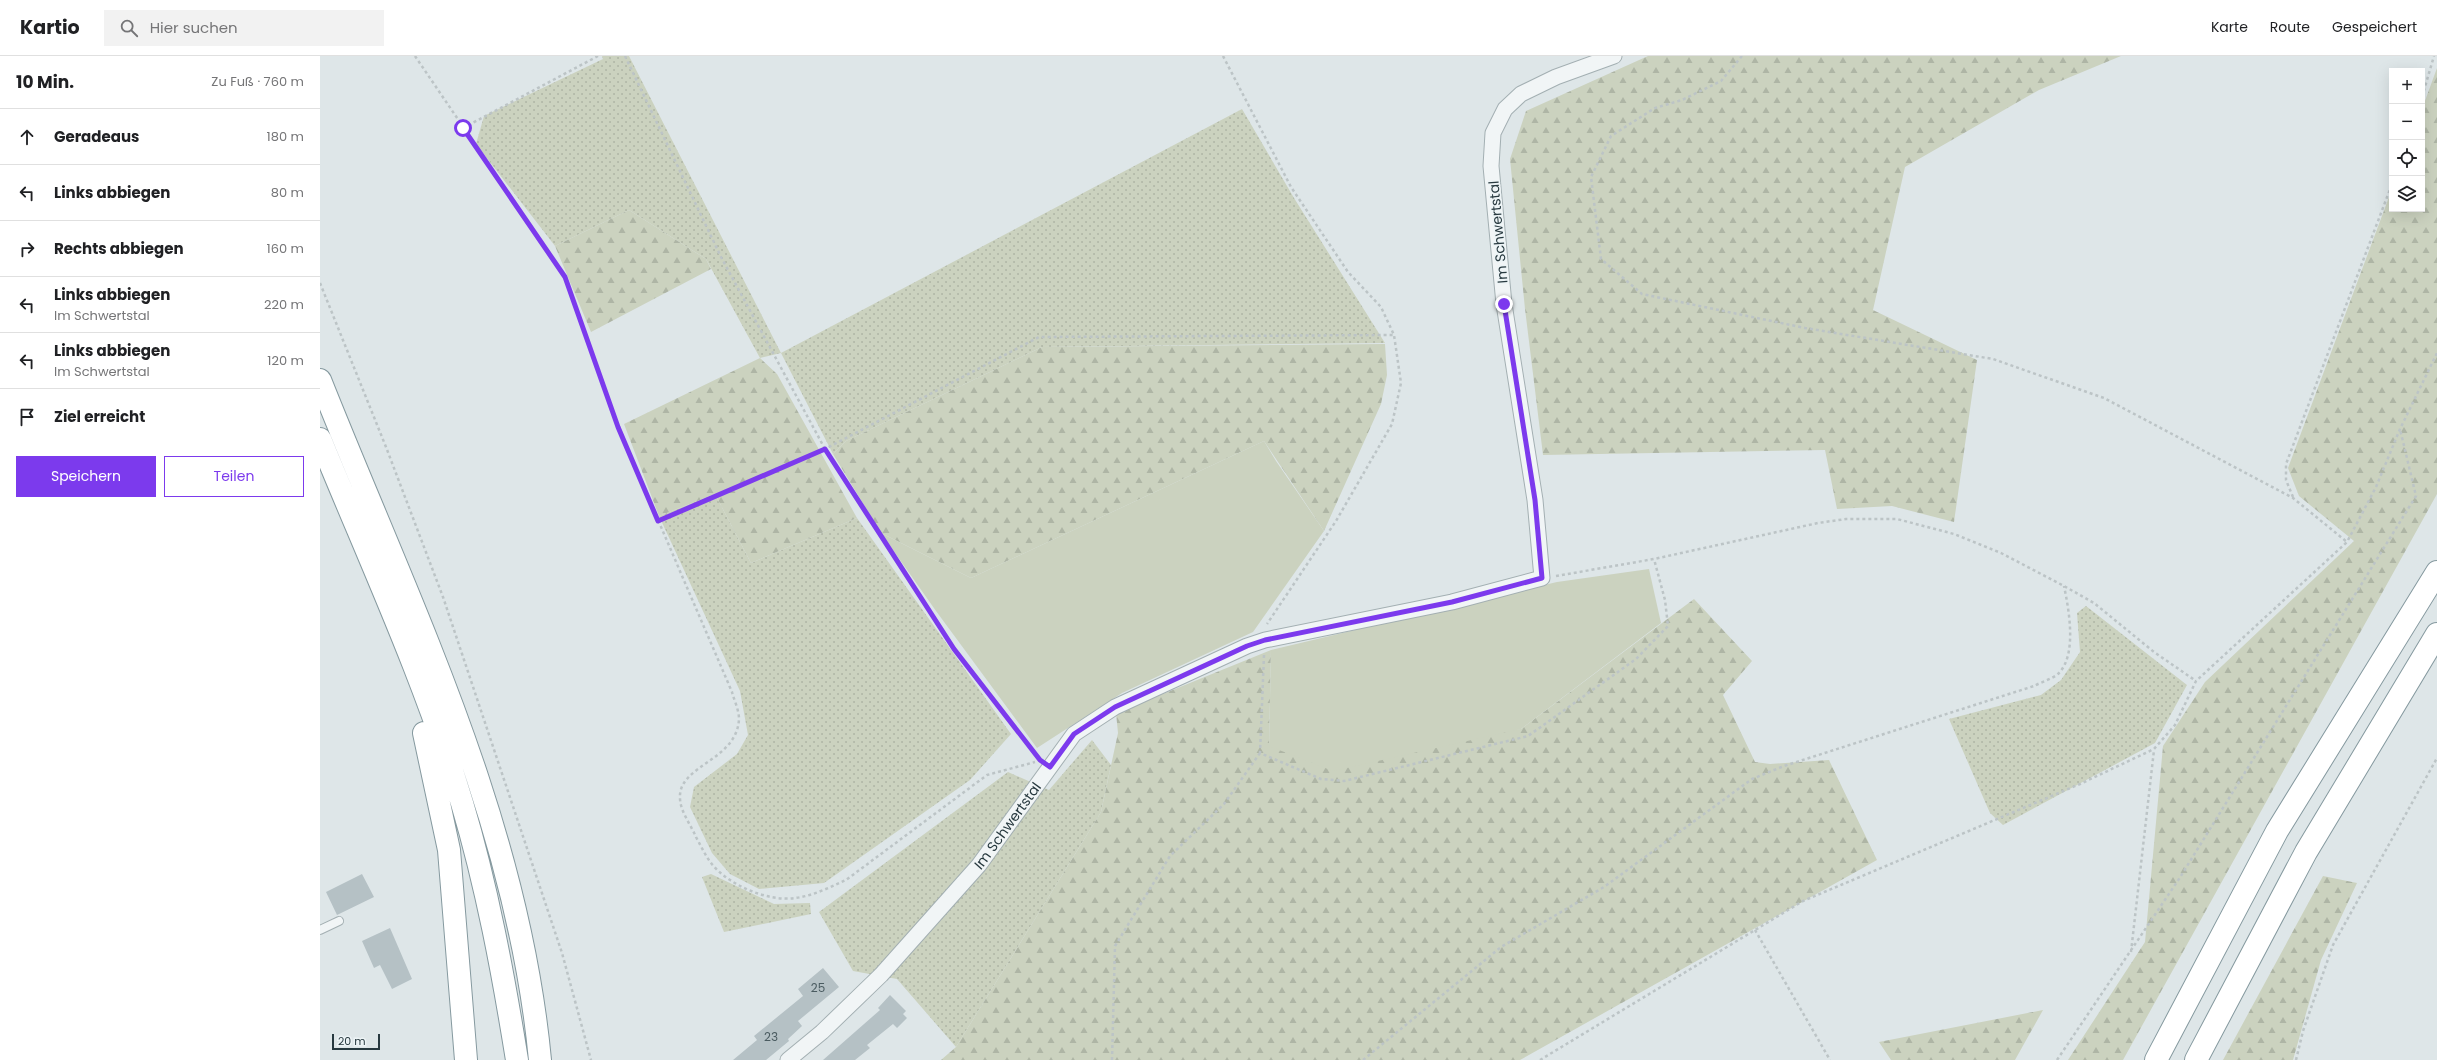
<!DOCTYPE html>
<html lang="de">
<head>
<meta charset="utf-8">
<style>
	body { margin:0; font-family:Poppins,sans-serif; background:#f2f2f2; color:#202124 }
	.controls { position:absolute; right:12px; top:12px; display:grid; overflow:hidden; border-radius:0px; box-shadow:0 4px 16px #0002 }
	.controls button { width:36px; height:36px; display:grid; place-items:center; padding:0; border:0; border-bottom:1px solid #e0e0e0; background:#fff; color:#202124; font:20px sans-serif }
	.scale { position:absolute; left:12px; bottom:10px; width:48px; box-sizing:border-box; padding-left:4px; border:2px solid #27393f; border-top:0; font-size:11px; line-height:14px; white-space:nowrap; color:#27393f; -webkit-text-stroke:3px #edf4f6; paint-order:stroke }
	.stop { position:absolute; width:12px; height:12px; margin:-9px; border:3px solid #7c3aed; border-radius:50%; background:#fff }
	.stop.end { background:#7c3aed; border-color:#fff; box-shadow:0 1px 4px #0008 }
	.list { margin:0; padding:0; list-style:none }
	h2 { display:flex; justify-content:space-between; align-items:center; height:52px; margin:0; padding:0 16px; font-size:17px }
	h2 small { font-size:13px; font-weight:400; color:#757577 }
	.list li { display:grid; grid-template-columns:26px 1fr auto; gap:12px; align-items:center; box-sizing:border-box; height:56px; padding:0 16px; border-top:1px solid #e0e0e0 }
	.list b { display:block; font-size:15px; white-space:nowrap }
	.list p { margin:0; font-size:13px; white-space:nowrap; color:#757577 }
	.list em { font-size:13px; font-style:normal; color:#757577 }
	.actions { display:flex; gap:8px; padding:12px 16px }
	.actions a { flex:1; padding:9px 0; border:1px solid #7c3aed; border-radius:0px; text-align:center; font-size:14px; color:#7c3aed }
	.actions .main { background:#7c3aed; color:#fff }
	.icon { flex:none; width:22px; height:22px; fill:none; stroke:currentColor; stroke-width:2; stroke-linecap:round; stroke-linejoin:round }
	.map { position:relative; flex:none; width:2117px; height:1004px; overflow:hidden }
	header { display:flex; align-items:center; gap:24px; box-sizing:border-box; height:56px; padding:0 20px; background:#fff; border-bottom:1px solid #e0e0e0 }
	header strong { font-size:19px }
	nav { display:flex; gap:22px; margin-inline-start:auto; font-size:14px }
	.search { width:280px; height:36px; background:#f2f2f2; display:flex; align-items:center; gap:10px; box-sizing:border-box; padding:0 14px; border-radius:0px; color:#757577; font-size:15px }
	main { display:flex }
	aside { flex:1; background:#fff }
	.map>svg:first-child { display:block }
</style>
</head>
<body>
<header>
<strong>Kartio</strong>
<div class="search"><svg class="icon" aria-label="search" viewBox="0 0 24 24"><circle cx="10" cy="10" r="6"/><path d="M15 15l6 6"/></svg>Hier suchen</div>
<nav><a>Karte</a><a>Route</a><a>Gespeichert</a></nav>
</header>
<main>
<aside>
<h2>10 Min.<small>Zu Fuß · 760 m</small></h2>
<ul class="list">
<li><svg class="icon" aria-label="ahead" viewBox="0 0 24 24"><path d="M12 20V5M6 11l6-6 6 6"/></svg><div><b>Geradeaus</b></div><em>180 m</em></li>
<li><svg class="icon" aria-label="left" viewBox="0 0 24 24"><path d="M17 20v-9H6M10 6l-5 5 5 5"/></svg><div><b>Links abbiegen</b></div><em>80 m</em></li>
<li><svg class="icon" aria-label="right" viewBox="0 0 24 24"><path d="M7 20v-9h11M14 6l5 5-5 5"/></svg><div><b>Rechts abbiegen</b></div><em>160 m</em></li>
<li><svg class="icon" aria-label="left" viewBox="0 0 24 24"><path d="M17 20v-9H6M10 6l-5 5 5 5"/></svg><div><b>Links abbiegen</b><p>Im Schwertstal</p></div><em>220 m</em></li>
<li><svg class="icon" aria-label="left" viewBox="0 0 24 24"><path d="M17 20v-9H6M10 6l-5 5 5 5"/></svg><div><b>Links abbiegen</b><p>Im Schwertstal</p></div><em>120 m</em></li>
<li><svg class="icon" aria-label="arrive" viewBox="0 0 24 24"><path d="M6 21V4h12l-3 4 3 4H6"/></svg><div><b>Ziel erreicht</b></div></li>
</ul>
<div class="actions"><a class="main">Speichern</a><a>Teilen</a></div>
</aside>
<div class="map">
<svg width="2117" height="1004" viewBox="0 0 2117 1004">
	<defs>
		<pattern id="grass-dots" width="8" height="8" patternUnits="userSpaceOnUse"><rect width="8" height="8" fill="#cbd2bf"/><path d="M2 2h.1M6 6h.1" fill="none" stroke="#aeb5a5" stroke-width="1.8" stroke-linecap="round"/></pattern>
		<pattern id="forest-firs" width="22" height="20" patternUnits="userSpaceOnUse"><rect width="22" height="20" fill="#cbd2bf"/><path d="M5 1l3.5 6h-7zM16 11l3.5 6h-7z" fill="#aeb5a5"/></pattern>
	</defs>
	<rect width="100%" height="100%" fill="#dee6e8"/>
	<path fill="url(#grass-dots)" d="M282 0H309L461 297 922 53 974 142 1065 287 722 291 526 385 513 398 461 297 440 302 386 203 309 154 235 190 156 88 164 60 283 3Z
		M395 438 431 507 537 462 691 678 650 724 504 827 439 833 410 818 392 797 370 751 374 731 417 698 428 679 420 635 339 460Z
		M1766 550 1867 629 1835 687 1683 769 1670 757 1629 663 1721 639 1741 624 1760 596 1757 557Z
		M772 684 791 709 781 756 636 991 577 923 533 915 499 856 688 716 729 734Z
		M391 818 454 848 490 847 491 858 404 876 382 821Z"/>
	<path fill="url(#forest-firs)" d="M1328 0H1801L1719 34 1585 111 1553 254 1657 304 1634 466 1572 450 1517 453 1505 394 1223 399 1205 253 1190 103 1206 55Z
		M2117 12V438L1803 1004H1748L1825 886 1843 690 1885 626 2034 485 1979 440 1968 412 2072 133V153H2102V53Z
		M309 154 386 203 391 213 271 276 235 190Z
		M1065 288 1067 319 1061 348 1004 475 944 385 651 522 561 477 513 398 526 385 722 291Z
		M440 302 457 318 537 462 431 507 395 438 339 460 304 368Z
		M1374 543 1432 605 1403 639 1435 706 1450 708 1509 704 1557 804 1200 1004H621L636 991 781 756 798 677 796 657 951 594 949 690 1201 673Z
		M2003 820 2037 827 2001 904 1973 1004H1903Z
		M1723 954 1695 1004H1571L1559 986Z"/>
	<path fill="#cbd2bf" d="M944 385 956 405 1004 475 933 576 802 637 717 692 616 555 561 477 651 522Z
		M1329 513 1341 567 1201 673 1013 715 949 690 951 594 1237 526Z"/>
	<path fill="#b5c1c5" d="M42 818 54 841 17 859 6 836Z
		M70 872 92 923 72 933 60 909 54 912 42 885Z
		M503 912 519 931 478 965 482 970 468 983 469 985 446 1004H413L437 984 434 980 483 940 478 933Z
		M570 939 586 955 583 958 587 962 577 972 573 968 547 989 550 992 535 1004H503L560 954 558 952Z"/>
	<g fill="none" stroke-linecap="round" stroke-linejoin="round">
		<g stroke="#a3afb2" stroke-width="10">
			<path id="lane" d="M0 874 19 865"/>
		</g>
		<g stroke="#a3afb2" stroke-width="17">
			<g id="street">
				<path id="s1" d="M468 1004 502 976 561 919 659 809 754 678 795 651 927 590 945 584 1132 546 1222 522 1215 444 1184 248 1171 110 1173 77 1185 53 1201 38 1236 21 1294 0"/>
			</g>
		</g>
		<g stroke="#85999f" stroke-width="24">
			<path id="highway" d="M0 324C89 548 197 761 220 1004
				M0 383C49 503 105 623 142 747 167 831 183 917 197 1004
				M104 677 129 794 146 1004
				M1836 1004 1957 775 2117 516
				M1876 1004 1986 796 2117 578"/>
		</g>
		<path stroke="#bcc4c6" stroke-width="2.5" stroke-dasharray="3 3" stroke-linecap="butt" d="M95 0 245 221 298 371 412 636C414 644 419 654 419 663 417 705 358 709 360 742 360 755 371 769 376 781 381 790 385 799 391 807 408 829 448 846 475 842 493 840 510 831 526 824L667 719 715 706
			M305 0 401 201 505 393 634 593 718 702
			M903 0 971 131 1028 216 1061 251 1074 279 1081 327 1072 368 1016 465 947 568
			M1422 0 1401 25 1362 44 1335 52 1291 80 1271 121 1281 203 1322 238 1485 272 1673 303 1784 342 1973 442 2027 486
			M2102 41 2114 0
			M143 72 278 0
			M0 227 66 391 123 541 242 897 271 1004
			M1973 441 1966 424V408L2072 128
			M338 465 505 393 719 281 1074 279
			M1236 520 1334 503 1498 467 1526 463H1577L1634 478 1681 497 1744 530 1774 547 1834 596 1876 625
			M944 599 940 697 1001 723 1024 725 1208 680 1316 603 1348 570 1345 544 1334 503
			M1435 874 1510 1004
			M1811 896 1834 694
			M792 1004 795 890 850 800 904 748 940 697
			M1043 1004 1181 891 1284 831 1432 723 1464 710 1714 630C1721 626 1733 623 1739 617 1757 598 1749 554 1744 530
			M1220 1004 1483 845 1760 728 1834 693 1855 669 1876 625 2027 486 2056 431 2080 373 2117 297
			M1737 1004 1859 823 2096 440 2080 373
			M1976 1004 1983 975 2013 889 2117 702"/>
		<use href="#lane" stroke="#f1f5f6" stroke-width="8"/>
		<use href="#street" stroke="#f1f5f6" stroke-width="15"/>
		<use href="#highway" stroke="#fff" stroke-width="22"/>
	</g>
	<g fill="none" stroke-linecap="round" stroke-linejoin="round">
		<path stroke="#7c3aed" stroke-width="5" d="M143 72 245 221 298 371 338 465 505 393 634 593 720 704 730 711 754 678 795 651 927 590 945 584 1132 546 1222 522 1215 444 1184 248"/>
	</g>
	<g text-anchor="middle" stroke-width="3" stroke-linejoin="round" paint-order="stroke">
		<g font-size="12" fill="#4a5b60">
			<text x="498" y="936">25</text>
			<text x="451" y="985">23</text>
		</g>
		<g font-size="14" fill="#27393f" stroke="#edf4f6">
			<text transform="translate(1178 176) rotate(-95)" y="5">Im Schwertstal</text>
			<text dy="5" stroke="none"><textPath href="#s1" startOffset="322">Im Schwertstal</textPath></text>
		</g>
	</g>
</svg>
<div class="controls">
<button>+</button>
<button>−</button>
<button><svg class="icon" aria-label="locate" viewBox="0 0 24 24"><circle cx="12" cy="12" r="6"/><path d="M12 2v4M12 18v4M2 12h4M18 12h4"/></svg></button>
<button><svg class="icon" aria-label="layers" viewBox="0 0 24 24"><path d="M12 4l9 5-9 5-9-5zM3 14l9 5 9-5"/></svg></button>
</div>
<div class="scale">20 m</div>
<div class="stop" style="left:143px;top:72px"></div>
<div class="stop end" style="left:1184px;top:248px"></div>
</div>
</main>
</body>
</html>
